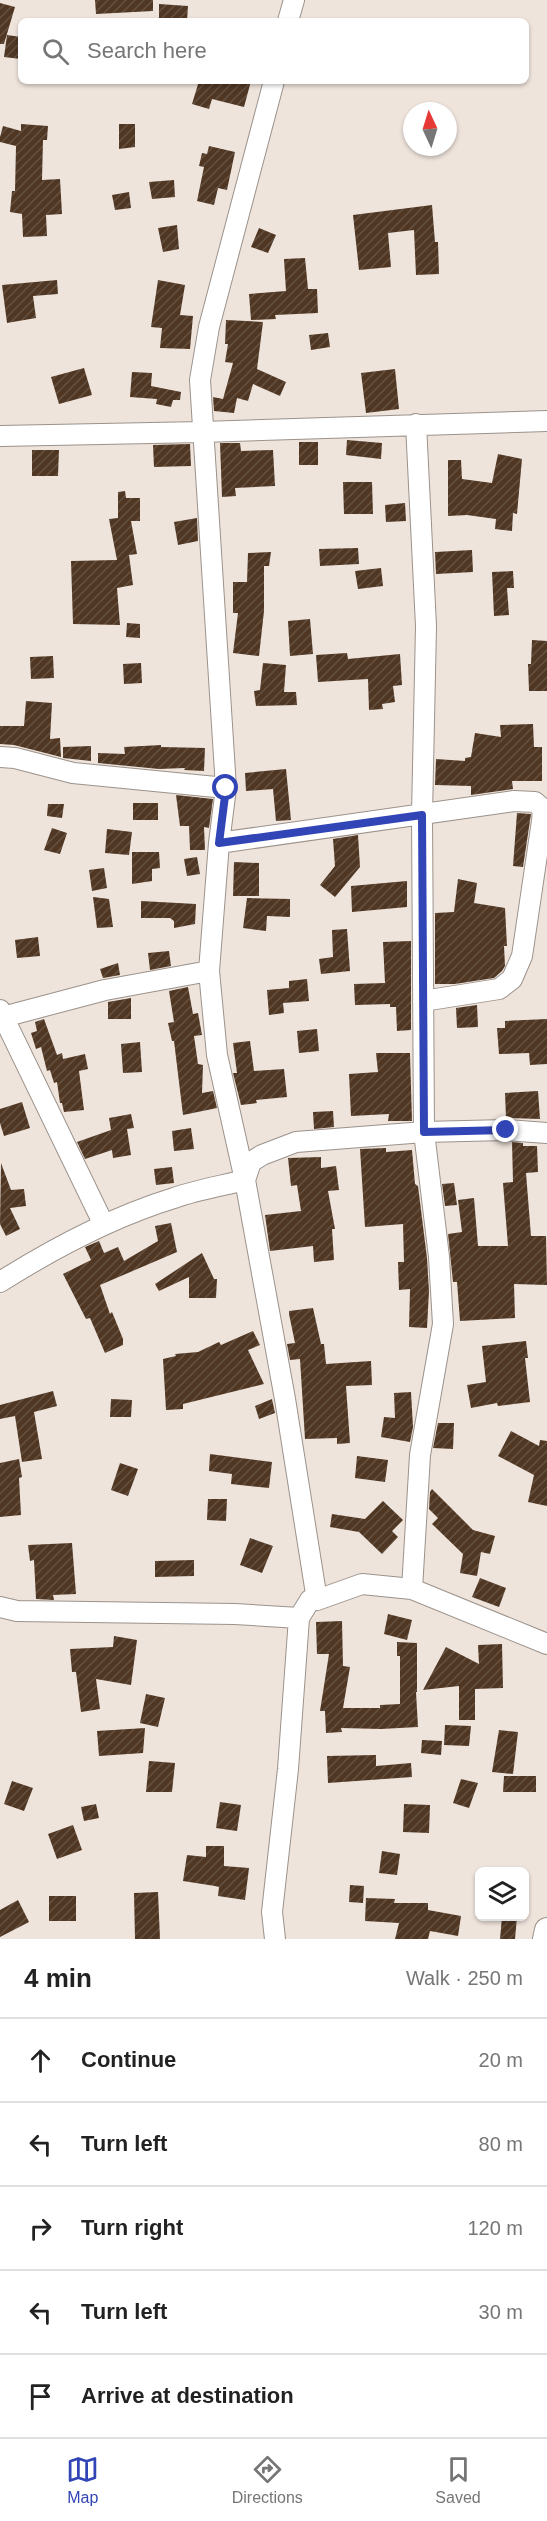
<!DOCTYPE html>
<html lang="en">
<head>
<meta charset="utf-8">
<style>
	body { margin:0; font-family:Arial,sans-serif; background:#f2f2f2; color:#222 }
	.controls { position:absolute; right:18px; bottom:18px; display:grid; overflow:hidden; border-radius:9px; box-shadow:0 2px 4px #0004 }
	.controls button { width:54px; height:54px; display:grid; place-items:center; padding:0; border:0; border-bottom:2px solid #e0e0e0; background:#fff; color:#222; font:30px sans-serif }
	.compass { position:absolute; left:403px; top:102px; width:54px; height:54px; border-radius:50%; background:#fff; box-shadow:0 2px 4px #0004; rotate:356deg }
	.stop { position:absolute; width:18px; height:18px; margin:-14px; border:4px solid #3245b7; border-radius:50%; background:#fff }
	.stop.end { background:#3245b7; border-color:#fff; box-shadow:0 2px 6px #0008 }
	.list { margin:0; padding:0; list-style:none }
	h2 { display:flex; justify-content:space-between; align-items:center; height:78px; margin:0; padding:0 24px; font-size:26px }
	h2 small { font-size:20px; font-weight:400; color:#767676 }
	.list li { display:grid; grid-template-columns:39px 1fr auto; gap:18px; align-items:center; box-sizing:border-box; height:84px; padding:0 24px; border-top:2px solid #e0e0e0 }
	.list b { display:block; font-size:22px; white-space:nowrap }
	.list em { font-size:20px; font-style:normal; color:#767676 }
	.icon { flex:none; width:33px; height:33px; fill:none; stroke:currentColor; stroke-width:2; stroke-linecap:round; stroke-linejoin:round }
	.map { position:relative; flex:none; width:547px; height:1939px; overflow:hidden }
	.search { position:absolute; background:#fff; box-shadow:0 2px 4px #0004; left:18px; right:18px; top:18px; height:66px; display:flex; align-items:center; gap:15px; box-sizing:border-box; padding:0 21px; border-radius:9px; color:#767676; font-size:22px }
	.sheet { height:498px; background:#fff }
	nav { display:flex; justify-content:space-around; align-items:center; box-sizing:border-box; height:84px; border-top:2px solid #e0e0e0; background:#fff; font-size:16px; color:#767676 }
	nav a { display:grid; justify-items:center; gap:3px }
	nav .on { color:#3245b7 }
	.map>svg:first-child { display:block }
</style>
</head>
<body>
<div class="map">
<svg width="547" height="1939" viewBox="0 0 547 1939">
	<defs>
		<pattern id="building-hatch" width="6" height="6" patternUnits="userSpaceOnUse" patternTransform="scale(1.5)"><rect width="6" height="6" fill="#503723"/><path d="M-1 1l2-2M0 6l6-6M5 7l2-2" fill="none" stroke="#655141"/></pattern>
	</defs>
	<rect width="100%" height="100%" fill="#efe4dc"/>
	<path fill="url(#building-hatch)" d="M95 0H153V11L96 14Z
		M0 3 15 7 4 44H0Z
		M159 4 188 6 187 21H159Z
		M7 35 21 37V59L4 57Z
		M199 81H251L244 107 212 99 209 109 192 104Z
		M21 124 48 126 47 140H43L42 180 60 179 62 214 46 215 47 236 23 237 22 214 10 212 12 191H15L16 146 0 142V137L3 126 21 131Z
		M119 124H135V147L119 149Z
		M209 146 235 152 227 190 218 188 214 205 197 201 204 167 199 166 202 153 207 154Z
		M174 180 175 197 152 199 149 182Z
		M129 192 131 208 115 210 112 195Z
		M432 205 435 242H438L439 274 416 275 414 230 388 233 391 267 359 270 353 215Z
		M177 225 179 249 163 252 158 228Z
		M259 228 276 235 268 253 251 247Z
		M305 258 308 289H317L318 313 275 315 276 319 251 320 249 294 286 291 284 259Z
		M57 280 58 294 33 296 36 318 7 323 2 285Z
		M158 280 185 285 180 315 193 316 190 349 160 348 162 328 151 327Z
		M226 320 263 322 257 369 286 382 280 396 253 384 248 401 237 398 234 413 214 411 213 397 223 399 233 363 225 362 228 344H225Z
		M328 333 330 347 311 350 309 335Z
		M84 368 92 395 59 404 51 377Z
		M395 369 399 409 366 413 361 373Z
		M132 372 152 373 151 386 181 392 180 400H173L171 407 156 404 157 399 130 397Z
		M347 440 382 443 381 459 346 455Z
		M299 442H318V465H299Z
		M220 443H240L241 451 273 450 275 486 235 488 236 496 222 497Z
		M190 444 191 466 154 467 153 445Z
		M32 450H59L58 476H32Z
		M498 454 522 459 517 514 513 513 512 531 495 529 496 519 467 515 448 516V460H461L462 479 492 483Z
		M343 482H372L373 514H344Z
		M125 491 126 498H140V521H131L137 554 129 555 133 585 117 588 120 625 73 624 71 561 117 560 109 519 118 518V492Z
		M405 503 406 521 386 522 385 505Z
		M197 518 198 541 178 545 174 522Z
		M358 548 359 564 320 566 319 549Z
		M472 550 473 572 436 574 435 552Z
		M271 552 269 566H264V611L259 656 233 653 238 613H233V582H247L248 553Z
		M381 568 383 586 358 589 355 571Z
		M513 571 514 588H507L509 615 494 616 492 572Z
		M310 619 313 654 290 656 288 621Z
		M127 623 140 624V638L126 637Z
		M532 640 547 641V691H529L528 664H531Z
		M347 653 348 659 400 654 402 685 393 686 395 702 382 704 383 709 369 710 368 679 318 682 316 655Z
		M53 656 54 678 31 679 30 657Z
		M141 663 142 683 124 684 123 664Z
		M263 663 286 665 284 692H296L297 705 256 706 254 691 260 690Z
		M26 701 52 703 50 739 60 738 61 757 14 745 0 744V726H24Z
		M533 724 534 747H542V781H512L513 789 471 795V786L435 785 436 759 465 761V758L471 757 475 733 501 737 500 725Z
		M161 745V747L205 748 204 771 184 770 185 768 159 769 98 763V753L125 754 124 747Z
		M91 746V761L63 758V747Z
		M286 769 291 820 276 821 273 789 246 791 245 773Z
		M176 795 213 799 209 828 204 827 205 850H190L189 826H180Z
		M133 803H158V820H133Z
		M48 804H64L62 818 47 816Z
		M517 813 531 814 523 867 513 866Z
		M52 828 67 833 60 854 44 850Z
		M107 829 132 832 129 855 105 853Z
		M358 835 360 867 335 897 320 885 335 866 333 839Z
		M132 852H159L160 868 152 869V881L132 884Z
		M197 857 200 874 187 876 184 859Z
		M234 862 259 863V896H233Z
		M104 868 107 888 92 891 89 870Z
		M458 879 477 883 474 903 505 908 507 946H504L505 966 502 971 494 978 455 984H435V913L454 912Z
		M407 881V907L352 912 351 886Z
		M93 897 109 899 113 927 97 928Z
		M247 898 290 899V917L267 916 266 931 243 928Z
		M141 901 196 904 195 924 174 928V921L170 918H141Z
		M347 929 350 971 321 974 319 959 333 957 332 930Z
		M38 937 40 956 17 958 15 940Z
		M411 941V1030L397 1031 396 1007H390V1004L355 1005 354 984 385 983 383 942Z
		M169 951 171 966 150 970 148 953Z
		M118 963 120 975 103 978 100 969Z
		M307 979 309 1001 283 1003 284 1013 269 1015 267 990 289 988V981Z
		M188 987 193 1014 198 1013 202 1035 194 1036 198 1064 203 1065 202 1093 213 1091 217 1108 183 1115 174 1041H172L168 1023 174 1022 169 991Z
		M131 998V1019H108V1002Z
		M477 1005 478 1027 457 1028 456 1008Z
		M44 1019 57 1055 62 1053 63 1059 85 1054 88 1069 79 1071 84 1110 64 1112 62 1103H60L57 1082 54 1083 50 1070 47 1071 41 1047 36 1049 31 1033 37 1031 35 1022Z
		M547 1019V1064L530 1065 529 1053 499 1054 497 1028H505V1021Z
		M317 1029 319 1051 299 1053 297 1031Z
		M250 1041 254 1071 284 1069 287 1097 256 1100 257 1103 241 1105 233 1073H237L233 1043Z
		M140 1042 142 1072 123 1073 121 1044Z
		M376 1053H410L412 1121H388L389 1114 351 1116 349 1074 378 1072Z
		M538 1091 540 1119 506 1118 505 1093Z
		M22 1102 30 1128 4 1136 0 1123V1109Z
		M333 1111 334 1127 314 1129 313 1112Z
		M131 1114 134 1128 127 1129 131 1155 113 1158 112 1150 85 1159 77 1142 111 1130 109 1118Z
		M191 1128 194 1149 174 1151 172 1131Z
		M512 1142 523 1143V1146H537L538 1172 526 1173 531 1236H546L547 1285 514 1284 515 1318 460 1321 457 1282H453L448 1234 462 1232 458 1200 474 1198 478 1246H508L503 1183 513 1182Z
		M386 1148V1152L412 1150 415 1184 418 1186 427 1258 429 1291 427 1328 409 1327 410 1289 399 1290 398 1262H404L403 1224 365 1227 360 1149Z
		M321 1157V1168L336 1166 339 1190 328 1191 335 1229H332L334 1260 314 1262 313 1246 270 1251 265 1215 301 1211 297 1185 291 1186 288 1158Z
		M1 1163 11 1190 24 1189 26 1206 10 1208 20 1229 6 1236 0 1224Z
		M172 1167 174 1183 156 1185 154 1169Z
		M454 1183 457 1205 445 1206 442 1184Z
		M171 1223 177 1252 100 1285 110 1314 112 1312 123 1339V1345L105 1353 90 1318 86 1319 63 1274 91 1260 85 1247 99 1241 104 1253 118 1247 124 1261 158 1241 155 1226Z
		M202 1253 214 1279H217L216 1298H189V1277L159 1291 155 1284Z
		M313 1308 321 1344H324L326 1364 371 1361 372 1385 346 1386 350 1443 337 1444V1438L305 1439 300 1359 290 1360 287 1344 295 1343 289 1314V1311Z
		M253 1331 260 1345 248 1350 264 1384 183 1404V1409L166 1410 163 1359 176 1356 175 1354 198 1352 219 1342 221 1345Z
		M526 1341 528 1358H525L530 1402 498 1406 497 1403 471 1408 467 1385 486 1382 482 1346Z
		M53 1391 57 1406 34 1412 42 1459 22 1462 15 1416 0 1419V1405Z
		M411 1392 413 1427 410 1442 381 1437 384 1417 395 1418 394 1393Z
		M111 1399 132 1400 131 1417H110Z
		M272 1399 275 1413 259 1419 255 1406Z
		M438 1423H454L453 1449 433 1448Z
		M511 1431 539 1446 540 1440 547 1441V1506L528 1502 534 1475 498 1456Z
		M210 1454 272 1462 269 1488 231 1484 232 1474 209 1471Z
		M357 1456 388 1460 385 1482 355 1478Z
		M19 1459 22 1477 19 1478 21 1515 0 1517V1463Z
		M120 1463 138 1469 128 1496 111 1490Z
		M432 1489 473 1530 495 1536 490 1554 481 1552 477 1576 460 1573 463 1554 432 1524 438 1518 429 1509 430 1492Z
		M208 1499H227L226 1521 207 1520Z
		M383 1501 403 1520 392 1531 398 1537 382 1554 359 1532 330 1527 332 1514 365 1519Z
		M250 1538 273 1546 262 1573 240 1565Z
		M72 1543 76 1594 53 1595 54 1600 36 1599 34 1560 30 1561 28 1545Z
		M194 1560V1576L155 1577V1561Z
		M480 1578 506 1588 499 1607 472 1597Z
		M388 1614 412 1620 407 1640 384 1634Z
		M342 1621 343 1666 350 1667 343 1708H380V1705L400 1704V1656H397V1642L417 1643V1692H416L418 1727 381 1729 341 1728 342 1732 326 1733 325 1711H320L329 1654H317L316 1622Z
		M114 1636 137 1640 131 1685 96 1679 100 1709 81 1712 76 1672H72L70 1649 113 1647Z
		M502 1644 503 1688 475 1689V1720H459V1686L423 1690 446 1647 479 1664 478 1645Z
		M146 1694 165 1698 158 1727 140 1723Z
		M445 1725 471 1726 469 1746 444 1745Z
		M145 1728 143 1753 99 1756 97 1731Z
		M499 1730 518 1732 513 1774 492 1772Z
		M422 1740 442 1741 441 1755 421 1753Z
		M376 1755V1766L411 1763 412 1777 328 1783 327 1756Z
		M149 1761 175 1763 172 1792H146Z
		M504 1776H536V1792H503Z
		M461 1779 478 1783 469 1808 453 1803Z
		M12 1781 33 1788 24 1811 4 1804Z
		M220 1802 241 1805 237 1831 216 1828Z
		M96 1804 99 1818 84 1821 81 1807Z
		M404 1804 430 1805 429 1833 403 1832Z
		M73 1825 82 1850 57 1859 48 1834Z
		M206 1846H224V1866L249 1868 245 1900 218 1896 219 1887 215 1886 183 1881 187 1855 206 1857Z
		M382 1851 400 1854 397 1875 379 1873Z
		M350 1885 364 1886 363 1903 349 1902Z
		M158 1892 160 1939H135L134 1893Z
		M49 1896H76V1921H49Z
		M366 1898 395 1899 394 1903H428V1910L461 1916 458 1936 430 1931 428 1939H395L399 1923 365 1921Z
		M18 1900 29 1922 0 1937V1910Z
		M502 1917H517L515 1939H500Z"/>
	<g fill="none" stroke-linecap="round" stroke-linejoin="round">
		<g stroke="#9b928b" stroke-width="22">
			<path id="minor" d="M288 21 294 0
				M274 81 209 327 200 380 226 788 219 843 209 971 217 1055 245 1180 285 1399 317 1600
				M0 436 202 432 547 421
				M0 757 15 758 73 773 226 788
				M219 843 514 801 535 802 543 809 542 821 522 956 512 979 499 989 423 1001
				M0 1010 104 1225
				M3 1017 105 990 209 971
				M0 1282C54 1248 112 1217 174 1198 197 1190 221 1186 245 1180L251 1162 262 1155 296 1142 424 1132 506 1130 547 1133
				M412 1589 420 1455 443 1324 439 1257 424 1132 422 815 426 626 416 424
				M0 1607 17 1611 235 1614 299 1618 310 1600H317L362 1584 412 1589 547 1644
				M275 1939 272 1912 288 1769 299 1618"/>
		</g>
		<g stroke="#9b928b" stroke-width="26">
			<path id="tertiary" d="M545 1939 547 1930"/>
		</g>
		<use href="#minor" stroke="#fff" stroke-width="20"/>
		<use href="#tertiary" stroke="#fff" stroke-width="24"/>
	</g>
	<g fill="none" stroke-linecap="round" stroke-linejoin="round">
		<path stroke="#3245b7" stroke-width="8" d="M226 788 219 843 422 815 424 1132 506 1130"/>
	</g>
</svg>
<div class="controls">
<button><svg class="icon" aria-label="layers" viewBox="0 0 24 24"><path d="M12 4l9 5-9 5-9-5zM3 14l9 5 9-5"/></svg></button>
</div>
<svg class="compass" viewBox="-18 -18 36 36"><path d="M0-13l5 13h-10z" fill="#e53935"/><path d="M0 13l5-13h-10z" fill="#767676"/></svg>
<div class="stop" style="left:226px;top:788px"></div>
<div class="stop end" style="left:506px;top:1130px"></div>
<div class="search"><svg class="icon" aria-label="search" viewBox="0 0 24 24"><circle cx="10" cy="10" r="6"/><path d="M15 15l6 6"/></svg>Search here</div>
</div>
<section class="sheet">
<h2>4 min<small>Walk · 250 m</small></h2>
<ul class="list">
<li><svg class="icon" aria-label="ahead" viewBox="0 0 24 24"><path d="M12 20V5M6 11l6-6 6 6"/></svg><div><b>Continue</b></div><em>20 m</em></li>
<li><svg class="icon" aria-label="left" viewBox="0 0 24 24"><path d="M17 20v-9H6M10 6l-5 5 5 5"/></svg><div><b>Turn left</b></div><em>80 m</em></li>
<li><svg class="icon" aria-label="right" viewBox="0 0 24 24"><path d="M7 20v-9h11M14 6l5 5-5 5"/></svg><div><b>Turn right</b></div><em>120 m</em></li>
<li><svg class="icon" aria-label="left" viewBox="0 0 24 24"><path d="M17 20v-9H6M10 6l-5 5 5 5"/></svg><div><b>Turn left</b></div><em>30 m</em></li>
<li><svg class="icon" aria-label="arrive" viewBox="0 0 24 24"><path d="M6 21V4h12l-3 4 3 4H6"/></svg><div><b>Arrive at destination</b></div></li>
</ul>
</section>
<nav>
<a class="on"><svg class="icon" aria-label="map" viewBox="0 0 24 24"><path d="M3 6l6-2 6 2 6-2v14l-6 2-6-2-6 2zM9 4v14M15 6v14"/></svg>Map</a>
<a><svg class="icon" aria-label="directions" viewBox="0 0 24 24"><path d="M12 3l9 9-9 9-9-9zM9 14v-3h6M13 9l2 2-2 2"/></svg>Directions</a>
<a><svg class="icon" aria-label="saved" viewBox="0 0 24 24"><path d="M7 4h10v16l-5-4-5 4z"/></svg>Saved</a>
</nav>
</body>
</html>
